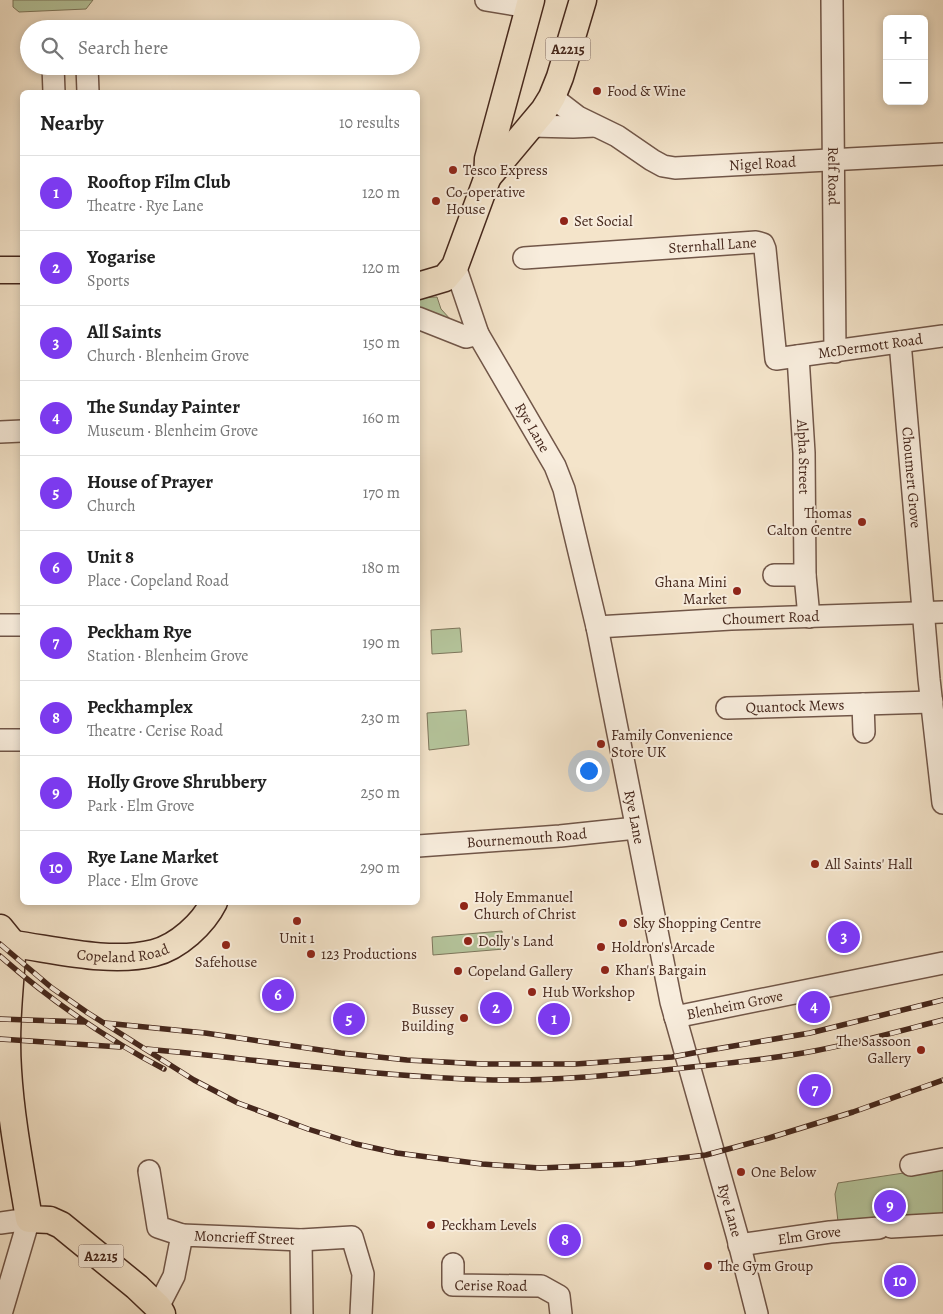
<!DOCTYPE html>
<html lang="en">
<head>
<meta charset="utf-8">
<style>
	body { margin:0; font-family:Alegreya,serif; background:#f2f2f2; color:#222 }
	.controls { position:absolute; right:15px; top:15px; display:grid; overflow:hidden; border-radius:8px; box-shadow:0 2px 8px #0003 }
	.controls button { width:45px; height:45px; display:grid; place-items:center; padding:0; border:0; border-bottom:1px solid #e0e0e0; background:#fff; color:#222; font:25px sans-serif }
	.you { position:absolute; left:588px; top:770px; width:18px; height:18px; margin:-12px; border:4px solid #fff; border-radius:50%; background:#1a73e8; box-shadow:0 0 0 8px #1a73e833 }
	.badge { display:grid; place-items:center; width:32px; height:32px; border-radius:50%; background:#7c3aed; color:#fff; font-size:16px; font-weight:700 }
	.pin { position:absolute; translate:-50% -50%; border:2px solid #fff; box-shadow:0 1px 5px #0006 }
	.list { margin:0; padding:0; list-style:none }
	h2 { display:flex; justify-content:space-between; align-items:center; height:65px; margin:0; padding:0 20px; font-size:21px }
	h2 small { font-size:16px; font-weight:400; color:#767676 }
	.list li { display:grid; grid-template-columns:32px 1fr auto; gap:15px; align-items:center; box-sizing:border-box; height:75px; padding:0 20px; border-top:1px solid #e0e0e0 }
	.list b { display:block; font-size:19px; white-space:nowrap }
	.list p { margin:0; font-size:16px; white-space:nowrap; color:#767676 }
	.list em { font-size:16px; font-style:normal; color:#767676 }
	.icon { flex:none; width:28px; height:28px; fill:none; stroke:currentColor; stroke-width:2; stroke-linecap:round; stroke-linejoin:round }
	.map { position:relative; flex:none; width:943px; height:1314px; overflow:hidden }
	.search { position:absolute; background:#fff; box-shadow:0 2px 8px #0003; left:20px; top:20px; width:400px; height:55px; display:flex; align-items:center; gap:12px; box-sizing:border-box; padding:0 18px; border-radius:28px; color:#767676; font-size:19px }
	.panel { position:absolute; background:#fff; box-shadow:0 2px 8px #0003; left:20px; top:90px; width:400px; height:815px; border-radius:8px }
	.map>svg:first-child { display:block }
</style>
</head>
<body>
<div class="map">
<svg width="943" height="1314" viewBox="0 0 943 1314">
	<rect width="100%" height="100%" fill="#f4e4ca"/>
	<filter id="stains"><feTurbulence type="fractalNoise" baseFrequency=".004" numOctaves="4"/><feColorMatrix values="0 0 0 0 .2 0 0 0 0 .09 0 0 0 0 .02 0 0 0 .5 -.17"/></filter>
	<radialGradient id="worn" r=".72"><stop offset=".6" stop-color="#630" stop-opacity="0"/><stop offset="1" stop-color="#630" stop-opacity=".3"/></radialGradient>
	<path fill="#b5c59c" stroke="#7d765c" d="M13 0H93L86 9 19 12 13 7Z
		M437 297 441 309 451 320 418 313V298Z
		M460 628 462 652 432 654 431 630Z
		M466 710 469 745 429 750 427 713Z
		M502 931 504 949 433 955 432 937Z
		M943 1167V1218L838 1222 835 1194 838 1183Z"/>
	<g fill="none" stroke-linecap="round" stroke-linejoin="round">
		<g stroke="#715648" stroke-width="24">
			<g id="minor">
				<path d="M486 0 529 7"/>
				<path id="s1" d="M832 0 835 352"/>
				<path d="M53 66 54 92"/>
				<path d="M87 66 88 92"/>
				<path id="s2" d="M552 97 578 117 617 136 652 160 663 166 675 168 943 154"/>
				<path d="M531 126 573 127 595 126"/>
				<path id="s3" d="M524 258 756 242 763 244 765 249 776 359 943 336"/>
				<path id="s4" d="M455 266 478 334 555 466 564 489 597 627 671 1002 737 1235 757 1314"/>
				<path d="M418 318 466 337 478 334"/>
				<path id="s5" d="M900 342 929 679 943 803"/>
				<path id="s6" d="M798 356 804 453 805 575 809 617"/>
				<path d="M0 432 22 431"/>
				<path d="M774 575H805"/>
				<path d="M0 625H22"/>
				<path id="s7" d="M597 627 731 619 943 612"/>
				<path d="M863 704 864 732"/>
				<path id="s8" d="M727 708 932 702"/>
				<path d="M0 740H22"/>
				<path id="s9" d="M418 846 560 836 636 828"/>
				<path id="s10" d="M675 1017 943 963"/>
				<path d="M911 1165 943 1159"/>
				<path d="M149 1171 158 1227 182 1235"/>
				<path d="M0 1223 29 1219 1 1314"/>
				<path d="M891 1227 943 1224"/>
				<path d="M301 1240 302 1314"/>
				<path id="s11" d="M739 1245 830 1232 879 1228"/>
				<path id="s12" d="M453 1264V1285L541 1286 559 1296 561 1314"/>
				<path id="s13" d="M158 1307 174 1276 182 1235 301 1240 352 1237 363 1274 361 1314"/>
			</g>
		</g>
		<g stroke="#45271c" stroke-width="29">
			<g id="major">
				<path d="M487 178 544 110 552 97 560 77 583 0"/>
				<path d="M0 270H22"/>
				<path d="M418 286 445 278 455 266 487 179 488 159 531 0"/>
				<path d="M0 928 13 944C10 986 5 1028 8 1070 11 1120 21 1170 29 1219L50 1220 61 1225 137 1287 158 1307 162 1314"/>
				<path id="s14" d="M13 944C57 950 111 964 154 953 178 947 203 924 214 902"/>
			</g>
		</g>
		<use href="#minor" stroke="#f8eddd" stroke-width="21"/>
		<use href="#major" stroke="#f4e4ca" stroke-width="26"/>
		<g stroke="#45271c" stroke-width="5.5">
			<path id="rail" d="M0 944 52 988 88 1013 194 1080 238 1103 308 1129 356 1144 397 1153 482 1164 540 1168 630 1164 706 1155 769 1138 853 1112 943 1080
				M0 956C50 1000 105 1038 164 1069
				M0 1019 85 1022
				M105 1023 205 1033 341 1053 407 1060 482 1064H576L672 1057 704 1051 810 1033 943 1000
				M0 1039 120 1047
				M147 1049C262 1060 377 1077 493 1080 553 1081 613 1075 674 1069 720 1064 767 1060 814 1051 857 1043 900 1031 943 1020"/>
		</g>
		<use href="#rail" stroke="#f8eddd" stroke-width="4" stroke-dasharray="11" stroke-linecap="butt"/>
	</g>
	<g fill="#8f2418" stroke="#f8eddd" stroke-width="2">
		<circle cx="597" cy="91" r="5"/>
		<circle cx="453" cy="170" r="5"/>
		<circle cx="436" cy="201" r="5"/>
		<circle cx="564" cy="221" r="5"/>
		<circle cx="862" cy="522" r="5"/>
		<circle cx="737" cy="591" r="5"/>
		<circle cx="601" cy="744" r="5"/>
		<circle cx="815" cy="864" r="5"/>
		<circle cx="464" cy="906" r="5"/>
		<circle cx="297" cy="921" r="5"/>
		<circle cx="623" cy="923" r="5"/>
		<circle cx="468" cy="941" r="5"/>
		<circle cx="226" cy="945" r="5"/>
		<circle cx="601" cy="947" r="5"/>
		<circle cx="311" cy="954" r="5"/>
		<circle cx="605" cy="970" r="5"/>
		<circle cx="458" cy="971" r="5"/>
		<circle cx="532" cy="992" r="5"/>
		<circle cx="464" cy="1018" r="5"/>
		<circle cx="921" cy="1050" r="5"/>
		<circle cx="741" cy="1172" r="5"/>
		<circle cx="431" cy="1225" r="5"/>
		<circle cx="708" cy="1266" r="5"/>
	</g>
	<g text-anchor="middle" stroke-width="4" stroke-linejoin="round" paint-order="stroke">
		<g fill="#f8eddd" stroke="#7b6256" stroke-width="1">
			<rect x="545.5" y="37.5" width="45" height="23" rx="4"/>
			<rect x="78.5" y="1244.5" width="45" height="23" rx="4"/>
		</g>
		<g font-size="14" font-weight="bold" fill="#45271c">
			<text x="568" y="54">A2215</text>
			<text x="101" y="1261">A2215</text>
		</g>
		<g font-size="15" fill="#45271c" stroke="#f8eddd" text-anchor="start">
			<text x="607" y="96">Food &amp; Wine</text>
			<text x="463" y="175">Tesco Express</text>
			<text x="446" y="197">Co-operative<tspan x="446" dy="17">House</tspan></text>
			<text x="574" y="226">Set Social</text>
			<text x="852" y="518" text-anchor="end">Thomas<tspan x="852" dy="17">Calton Centre</tspan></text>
			<text x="727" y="587" text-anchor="end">Ghana Mini<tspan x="727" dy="17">Market</tspan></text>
			<text x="611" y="740">Family Convenience<tspan x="611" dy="17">Store UK</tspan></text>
			<text x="825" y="869">All Saints' Hall</text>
			<text x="474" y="902">Holy Emmanuel<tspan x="474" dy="17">Church of Christ</tspan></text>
			<text x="633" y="928">Sky Shopping Centre</text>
			<text x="297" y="943" text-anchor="middle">Unit 1</text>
			<text x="478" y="946">Dolly's Land</text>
			<text x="611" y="952">Holdron's Arcade</text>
			<text x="321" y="959">123 Productions</text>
			<text x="226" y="967" text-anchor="middle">Safehouse</text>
			<text x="615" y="975">Khan's Bargain</text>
			<text x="468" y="976">Copeland Gallery</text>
			<text x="542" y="997">Hub Workshop</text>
			<text x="454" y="1014" text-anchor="end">Bussey<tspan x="454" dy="17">Building</tspan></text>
			<text x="911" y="1046" text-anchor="end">The Sassoon<tspan x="911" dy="17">Gallery</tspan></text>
			<text x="751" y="1177">One Below</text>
			<text x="441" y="1230">Peckham Levels</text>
			<text x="718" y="1271">The Gym Group</text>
		</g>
		<g font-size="15" fill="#45271c" stroke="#f8eddd">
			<text dy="5" stroke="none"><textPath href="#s2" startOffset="231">Nigel Road</textPath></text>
			<text dy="5" stroke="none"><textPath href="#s1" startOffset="176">Relf Road</textPath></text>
			<text dy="5" stroke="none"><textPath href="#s3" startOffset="189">Sternhall Lane</textPath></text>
			<text dy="5" stroke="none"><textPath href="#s3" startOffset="451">McDermott Road</textPath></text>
			<text dy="5" stroke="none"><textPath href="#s4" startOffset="180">Rye Lane</textPath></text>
			<text dy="5" stroke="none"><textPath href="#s6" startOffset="101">Alpha Street</textPath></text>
			<text dy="5" stroke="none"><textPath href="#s5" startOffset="136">Choumert Grove</textPath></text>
			<text dy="5" stroke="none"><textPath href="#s7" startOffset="174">Choumert Road</textPath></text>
			<text dy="5" stroke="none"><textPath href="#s8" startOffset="68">Quantock Mews</textPath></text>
			<text dy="5" stroke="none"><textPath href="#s4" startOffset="585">Rye Lane</textPath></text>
			<text dy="5" stroke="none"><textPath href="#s9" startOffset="109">Bournemouth Road</textPath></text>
			<text dy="5" stroke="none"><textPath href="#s14" startOffset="111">Copeland Road</textPath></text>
			<text dy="5" stroke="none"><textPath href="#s10" startOffset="61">Blenheim Grove</textPath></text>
			<text dy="5" stroke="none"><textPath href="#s4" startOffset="990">Rye Lane</textPath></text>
			<text dy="5" stroke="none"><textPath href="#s11" startOffset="71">Elm Grove</textPath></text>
			<text dy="5" stroke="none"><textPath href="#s13" startOffset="139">Moncrieff Street</textPath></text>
			<text dy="5" stroke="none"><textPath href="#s12" startOffset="59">Cerise Road</textPath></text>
		</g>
	</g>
	<rect width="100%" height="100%" filter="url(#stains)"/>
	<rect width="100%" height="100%" fill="url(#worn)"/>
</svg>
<div class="controls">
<button>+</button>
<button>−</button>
</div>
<div class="you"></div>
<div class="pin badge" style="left:554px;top:1019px">1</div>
<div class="pin badge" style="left:496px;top:1008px">2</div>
<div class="pin badge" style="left:844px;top:937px">3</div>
<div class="pin badge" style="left:814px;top:1007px">4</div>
<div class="pin badge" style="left:349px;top:1019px">5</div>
<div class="pin badge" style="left:278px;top:995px">6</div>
<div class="pin badge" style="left:815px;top:1090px">7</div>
<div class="pin badge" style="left:565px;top:1240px">8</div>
<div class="pin badge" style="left:890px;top:1206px">9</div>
<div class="pin badge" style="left:900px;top:1281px">10</div>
<div class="search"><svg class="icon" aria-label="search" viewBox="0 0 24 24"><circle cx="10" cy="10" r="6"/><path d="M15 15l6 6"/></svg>Search here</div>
<section class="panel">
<h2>Nearby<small>10 results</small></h2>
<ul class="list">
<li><span class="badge">1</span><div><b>Rooftop Film Club</b><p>Theatre · Rye Lane</p></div><em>120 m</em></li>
<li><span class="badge">2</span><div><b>Yogarise</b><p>Sports</p></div><em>120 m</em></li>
<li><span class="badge">3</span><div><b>All Saints</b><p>Church · Blenheim Grove</p></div><em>150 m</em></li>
<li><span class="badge">4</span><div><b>The Sunday Painter</b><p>Museum · Blenheim Grove</p></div><em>160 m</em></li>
<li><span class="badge">5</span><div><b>House of Prayer</b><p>Church</p></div><em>170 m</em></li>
<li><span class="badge">6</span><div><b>Unit 8</b><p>Place · Copeland Road</p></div><em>180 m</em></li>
<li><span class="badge">7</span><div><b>Peckham Rye</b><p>Station · Blenheim Grove</p></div><em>190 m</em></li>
<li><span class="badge">8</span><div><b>Peckhamplex</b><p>Theatre · Cerise Road</p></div><em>230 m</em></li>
<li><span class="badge">9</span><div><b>Holly Grove Shrubbery</b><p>Park · Elm Grove</p></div><em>250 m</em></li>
<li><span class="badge">10</span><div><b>Rye Lane Market</b><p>Place · Elm Grove</p></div><em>290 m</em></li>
</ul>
</section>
</div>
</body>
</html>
